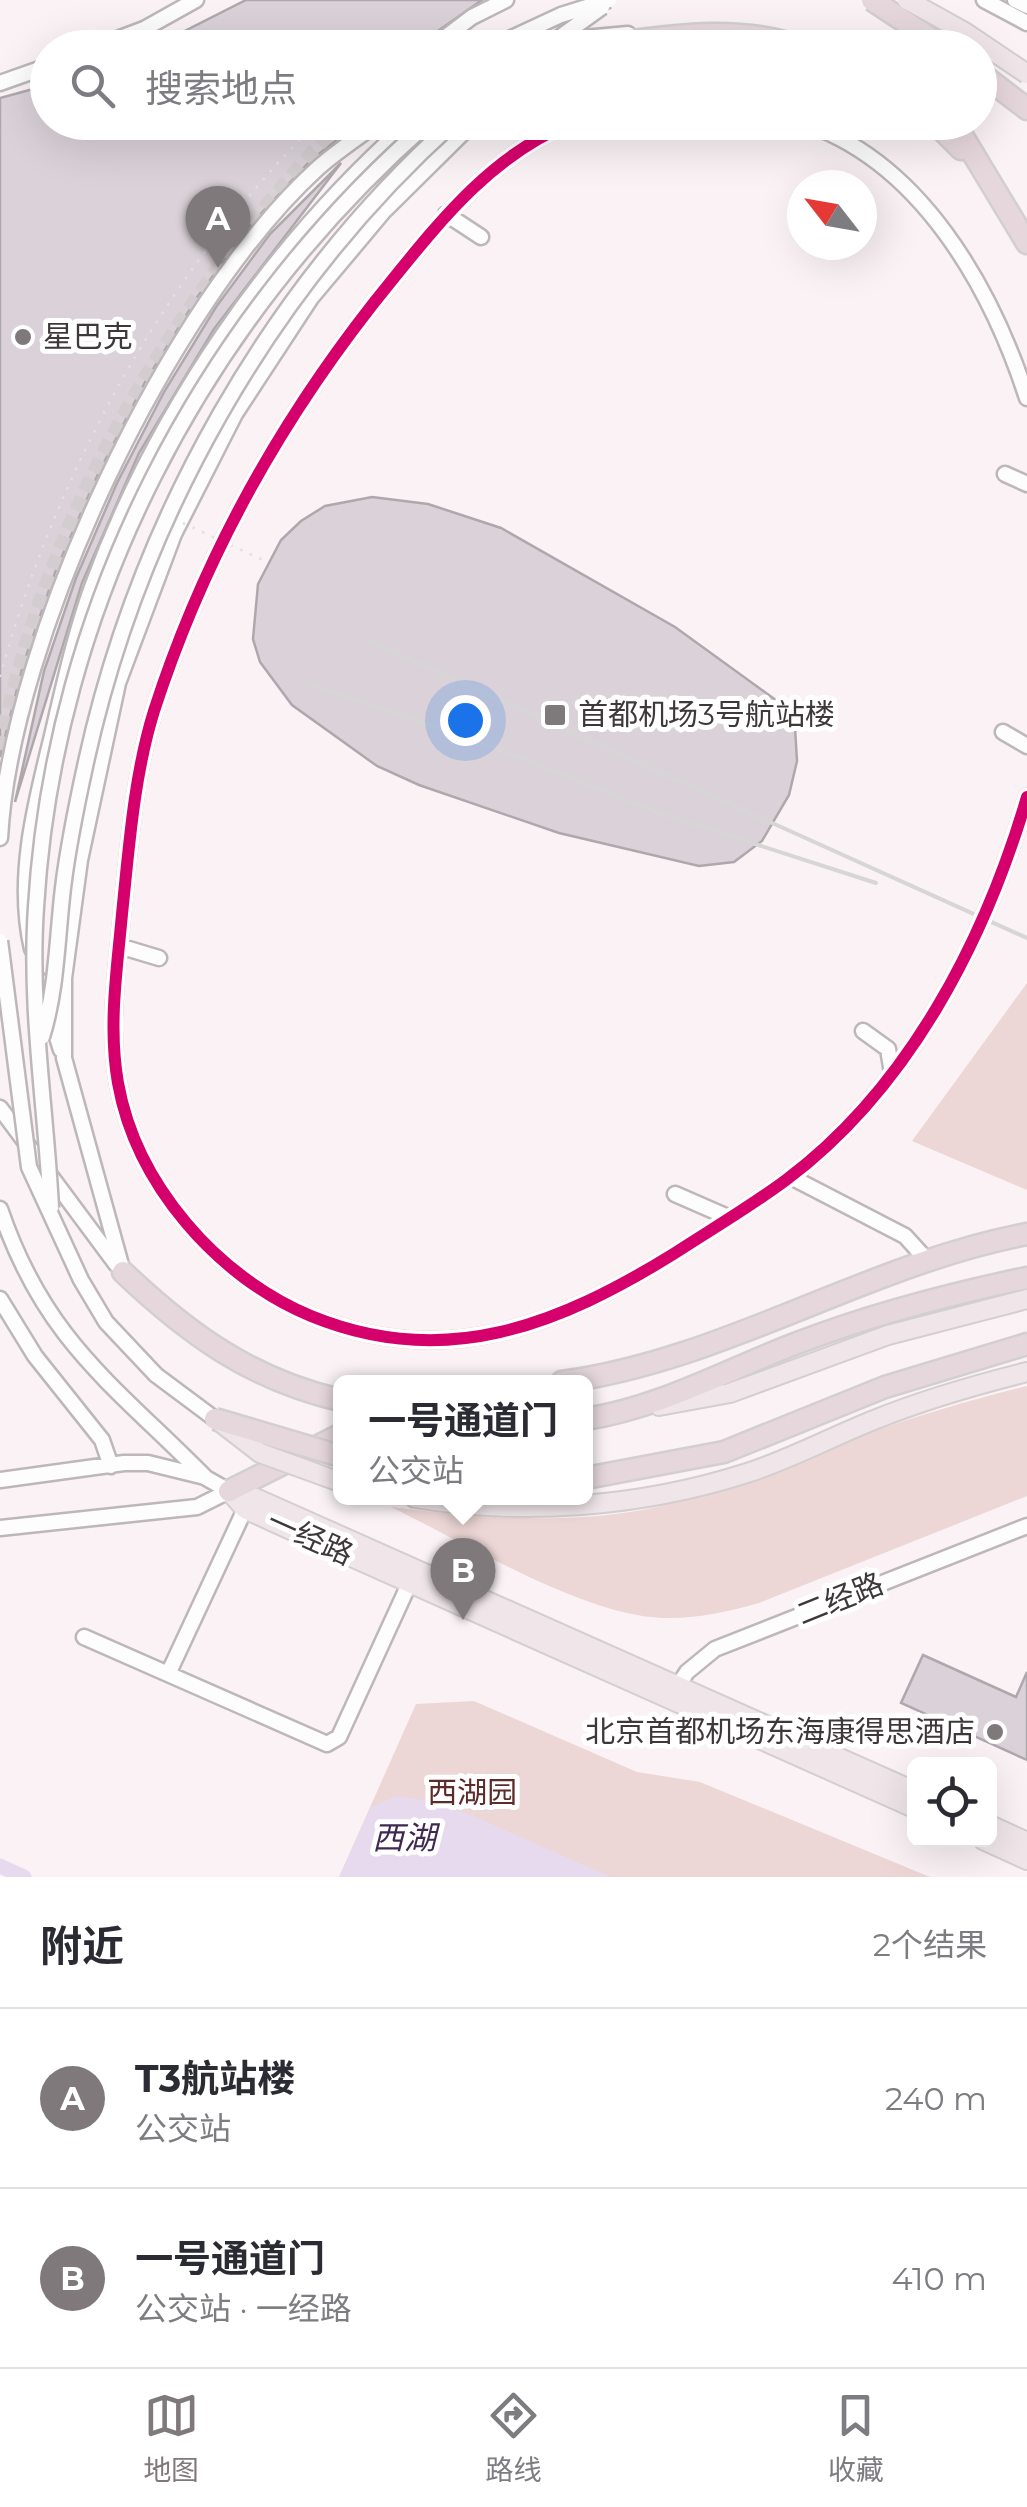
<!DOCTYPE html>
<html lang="zh">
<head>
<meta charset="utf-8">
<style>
	body { margin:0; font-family:Montserrat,"Noto Sans SC",sans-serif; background:#f2f2f3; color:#2b2b33 }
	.controls { position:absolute; right:30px; bottom:30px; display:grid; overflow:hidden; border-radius:15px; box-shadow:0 10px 40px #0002 }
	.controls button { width:90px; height:90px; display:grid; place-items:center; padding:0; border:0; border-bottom:2px solid #e1e1e2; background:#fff; color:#2b2b33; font:50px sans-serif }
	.compass { position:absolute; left:787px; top:170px; width:90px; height:90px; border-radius:50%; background:#fff; box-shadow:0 10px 40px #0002; rotate:301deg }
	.you { position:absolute; left:465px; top:720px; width:35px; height:35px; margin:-25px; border:8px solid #fff; border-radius:50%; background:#1a73e8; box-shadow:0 0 0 15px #1a73e833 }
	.badge { display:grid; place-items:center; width:65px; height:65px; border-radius:50%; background:#80797c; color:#fff; font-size:32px; font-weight:700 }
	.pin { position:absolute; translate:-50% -82px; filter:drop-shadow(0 2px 5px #0008) }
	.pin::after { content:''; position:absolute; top:52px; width:35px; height:30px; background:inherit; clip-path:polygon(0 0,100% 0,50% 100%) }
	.popup { position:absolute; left:333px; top:1375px; width:260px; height:130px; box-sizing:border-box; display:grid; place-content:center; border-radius:15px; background:#fff; filter:drop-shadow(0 2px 8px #0005); font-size:32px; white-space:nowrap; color:#7c7c81 }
	.popup b { font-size:38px; color:#2b2b33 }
	.popup::after { content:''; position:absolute; left:50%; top:100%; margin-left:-20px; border:20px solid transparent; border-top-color:#fff }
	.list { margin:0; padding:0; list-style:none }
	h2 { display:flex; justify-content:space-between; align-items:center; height:130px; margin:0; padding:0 40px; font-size:42px }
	h2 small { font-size:32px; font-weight:400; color:#7c7c81 }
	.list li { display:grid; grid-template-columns:65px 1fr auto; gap:30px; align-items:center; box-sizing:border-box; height:180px; padding:0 40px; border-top:2px solid #e1e1e2 }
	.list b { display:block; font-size:38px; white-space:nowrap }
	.list p { margin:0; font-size:32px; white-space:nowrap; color:#7c7c81 }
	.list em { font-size:32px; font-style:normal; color:#7c7c81 }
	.icon { flex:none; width:55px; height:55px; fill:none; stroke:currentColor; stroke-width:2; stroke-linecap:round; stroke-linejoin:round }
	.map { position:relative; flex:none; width:1027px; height:1877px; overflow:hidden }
	.search { position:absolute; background:#fff; box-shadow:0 10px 40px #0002; left:30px; right:30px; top:30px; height:110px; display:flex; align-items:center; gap:25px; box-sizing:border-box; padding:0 35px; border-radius:55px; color:#7c7c81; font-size:38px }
	.sheet { height:490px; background:#fff }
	nav { display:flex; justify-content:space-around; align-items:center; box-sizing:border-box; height:140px; border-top:2px solid #e1e1e2; background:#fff; font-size:28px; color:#7c7c81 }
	nav a { display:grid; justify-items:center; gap:5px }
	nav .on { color:#80797c }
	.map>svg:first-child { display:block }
</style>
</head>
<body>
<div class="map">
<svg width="1027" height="1877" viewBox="0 0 1027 1877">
	<rect width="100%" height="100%" fill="#faf2f5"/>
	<path fill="#edd6d6" d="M1027 983V1190L912 1141Z
		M1027 1386V1496L759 1603C720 1614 678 1623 637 1615 560 1601 463 1542 391 1507 473 1517 560 1525 642 1510 721 1495 791 1462 866 1434 919 1415 973 1399 1027 1386Z
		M474 1701 637 1772 700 1782 930 1877H339L416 1704Z"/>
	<path fill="#e7daef" d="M397 1796 443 1803 611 1877H339L371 1807Z"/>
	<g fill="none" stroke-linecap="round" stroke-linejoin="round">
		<path stroke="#e7daef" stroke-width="15" d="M0 1866 24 1877"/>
	</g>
	<path fill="#dad2d8" stroke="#aea8ac" stroke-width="2.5" d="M246 0H482L425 40 421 48H151Z
		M48 85V122H360L311 160 254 221 198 296 145 382 98 474 56 570 23 665 0 757V98Z
		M341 163 214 329 139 453 82 583 15 802 44 671 76 578 117 483 164 392 216 307 270 234Z
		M372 497 428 504 501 528 675 627 780 703 795 728 797 761 789 795 762 841 734 862 699 866 559 833 419 785 377 766 292 705 260 662 253 639 258 584 281 540 301 521 325 506Z
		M923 1655 1016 1697 1027 1672V1760L901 1703Z"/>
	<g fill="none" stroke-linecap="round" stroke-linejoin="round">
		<path stroke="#d4cdd0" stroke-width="14" stroke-dasharray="14 7" stroke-linecap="butt" d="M0 750C45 513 175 296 340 122"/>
		<g stroke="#bdb7ba" stroke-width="19">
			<path id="minor" d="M984 0 1027 23
				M1015 0 1027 6
				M94 48 144 29 196 0
				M431 48 472 17 506 0
				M474 48 628 34
				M584 48 603 45
				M0 83 48 66
				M573 122C495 153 444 216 393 279 288 407 205 553 154 711 134 775 129 847 122 914 117 970 108 1026 118 1083 136 1184 217 1277 311 1316 445 1371 559 1325 675 1253 712 1229 751 1206 786 1180 909 1088 985 940 1027 797
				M801 122C920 160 991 287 1027 398
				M446 214 481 237
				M1005 474 1027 484
				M1003 732 1027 746
				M0 838C11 638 169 303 318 168 337 151 359 137 379 122
				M119 946 159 958
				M32 949C16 880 34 808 51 740 63 689 74 637 92 587 156 412 270 246 410 122
				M39 980 61 1050
				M863 1031 888 1049 892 1073
				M0 1108 116 1264
				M791 1177 905 1236 925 1258
				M675 1194 730 1218
				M0 1209C45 1341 113 1384 206 1478L229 1491 197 1507 0 1528
				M123 1272 64 1058V978L80 860 118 683 174 534 235 414 311 298 384 211 474 122
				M0 1299 35 1356 102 1440 111 1466
				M0 1480 124 1463H148L205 1477
				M84 1637 327 1744 339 1737 410 1582
				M169 1672 245 1509
				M674 1692 687 1672 715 1649 1027 1526"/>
		</g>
		<g stroke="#d3cfd0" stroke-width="22">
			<path id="major" d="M659 1406 730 1393 888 1335 1027 1299
				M229 1491 245 1509 282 1526 914 1808
				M230 1491 251 1496 914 1791
				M415 1498C524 1516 641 1507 747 1473 791 1459 831 1437 874 1420 923 1400 975 1385 1027 1372
				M990 1825 1027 1842
				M983 1840 1027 1860"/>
		</g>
		<g stroke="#d3cfd0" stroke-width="25">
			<path id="highway" d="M603 45C670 36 738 24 804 48
				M980 73 1027 109
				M934 122 961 149
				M954 122 1027 243
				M123 1272C188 1334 252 1380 340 1400
				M562 1382C725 1360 865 1265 1027 1234
				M586 1419C662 1407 728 1369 800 1342 874 1314 950 1294 1027 1278
				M586 1478 724 1452 885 1387 1027 1344
				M229 1491 340 1435"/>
		</g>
		<path stroke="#e2e0e1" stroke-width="2.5" stroke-dasharray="2.5 8" stroke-linecap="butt" d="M400 48 422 29
			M0 677C56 471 165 273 317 122"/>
		<use href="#minor" stroke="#fefdfe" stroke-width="14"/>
		<use href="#major" stroke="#f0e6e9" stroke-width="18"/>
		<use href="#highway" stroke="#e6d7dc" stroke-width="20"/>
		<path stroke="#d8d5d6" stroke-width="4" d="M369 641 1027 938
			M310 685 482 743 662 814 876 883"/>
		<g stroke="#bdb7ba" stroke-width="19" stroke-linecap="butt">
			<path id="minor-bridge" d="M490 48 561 15 609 0
				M531 48 553 37
				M545 48 602 7
				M0 941 29 1167 81 1280 106 1322 156 1375 215 1419
				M42 1037C57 989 57 938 63 888 68 846 77 803 86 762 139 520 269 288 454 122
				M51 1208C46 1108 29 1008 36 907 54 605 202 320 429 122"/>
		</g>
		<g stroke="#d3cfd0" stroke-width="22" stroke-linecap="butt">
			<path id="major-bridge" d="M907 0 963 31 1027 74
				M220 1422 260 1453 340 1482"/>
		</g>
		<g stroke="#d3cfd0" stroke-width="25" stroke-linecap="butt">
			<path id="highway-bridge" d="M872 0 945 48
				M215 1419 340 1456"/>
		</g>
		<path stroke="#e2e0e1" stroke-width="2.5" stroke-dasharray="2.5 8" stroke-linecap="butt" d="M183 523 267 562"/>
		<use href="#minor-bridge" stroke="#fefdfe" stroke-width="14"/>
		<use href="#major-bridge" stroke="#f0e6e9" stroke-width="18"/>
		<use href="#highway-bridge" stroke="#e6d7dc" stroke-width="20"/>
		<g stroke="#fff" stroke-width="19">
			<path id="cycleway" d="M573 122C495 153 444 216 393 279 288 407 205 553 154 711 134 775 129 847 122 914 117 970 108 1026 118 1083 136 1184 217 1277 311 1316 445 1371 559 1325 675 1253 712 1229 751 1206 786 1180 909 1088 985 940 1027 797"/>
		</g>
		<use href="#cycleway" stroke="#d6006c" stroke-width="12"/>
	</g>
	<g fill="#80797c" stroke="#fff" stroke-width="4">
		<circle cx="23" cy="337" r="10"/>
		<rect x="543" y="703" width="24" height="24" rx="5"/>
		<circle cx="995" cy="1732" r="10"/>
	</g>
	<g text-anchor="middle" stroke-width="10" stroke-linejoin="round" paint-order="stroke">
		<g font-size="30" fill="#3e383b" stroke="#fff" text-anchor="start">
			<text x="43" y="347">星巴克</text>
			<text x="578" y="725">首都机场3号航站楼</text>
			<text x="975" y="1742" text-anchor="end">北京首都机场东海康得思酒店</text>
		</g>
		<g font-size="30" fill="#3e383b" stroke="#fff">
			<text transform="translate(310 1538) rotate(24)" y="10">一经路</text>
			<text transform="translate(840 1599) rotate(-22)" y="10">二经路</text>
		</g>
		<g font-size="30" fill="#5d2b29" stroke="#fff">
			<text x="472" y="1803">西湖园</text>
		</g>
		<g font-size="32" font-style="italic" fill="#402951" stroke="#fff">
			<text x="404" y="1849">西湖</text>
		</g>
	</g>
</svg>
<div class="controls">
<button><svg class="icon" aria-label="locate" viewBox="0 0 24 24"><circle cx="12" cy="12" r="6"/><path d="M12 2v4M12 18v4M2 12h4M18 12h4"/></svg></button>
</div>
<svg class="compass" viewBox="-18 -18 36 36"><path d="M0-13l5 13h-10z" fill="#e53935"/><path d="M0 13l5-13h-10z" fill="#7c7c81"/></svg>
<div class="you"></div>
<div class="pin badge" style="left:218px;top:268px">A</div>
<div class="pin badge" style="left:463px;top:1620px">B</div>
<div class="popup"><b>一号通道门</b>公交站</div>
<div class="search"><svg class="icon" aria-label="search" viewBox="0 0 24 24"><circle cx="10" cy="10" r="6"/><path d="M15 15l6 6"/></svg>搜索地点</div>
</div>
<section class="sheet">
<h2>附近<small>2个结果</small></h2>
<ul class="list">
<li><span class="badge">A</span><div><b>T3航站楼</b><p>公交站</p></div><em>240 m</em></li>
<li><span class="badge">B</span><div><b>一号通道门</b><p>公交站 · 一经路</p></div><em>410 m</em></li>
</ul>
</section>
<nav>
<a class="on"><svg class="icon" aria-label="map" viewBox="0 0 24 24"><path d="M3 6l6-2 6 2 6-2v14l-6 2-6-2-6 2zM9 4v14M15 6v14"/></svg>地图</a>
<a><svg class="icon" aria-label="directions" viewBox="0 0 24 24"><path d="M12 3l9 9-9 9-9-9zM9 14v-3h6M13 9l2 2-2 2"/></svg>路线</a>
<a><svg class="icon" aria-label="saved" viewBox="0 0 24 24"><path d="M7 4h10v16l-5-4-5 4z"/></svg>收藏</a>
</nav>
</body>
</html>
